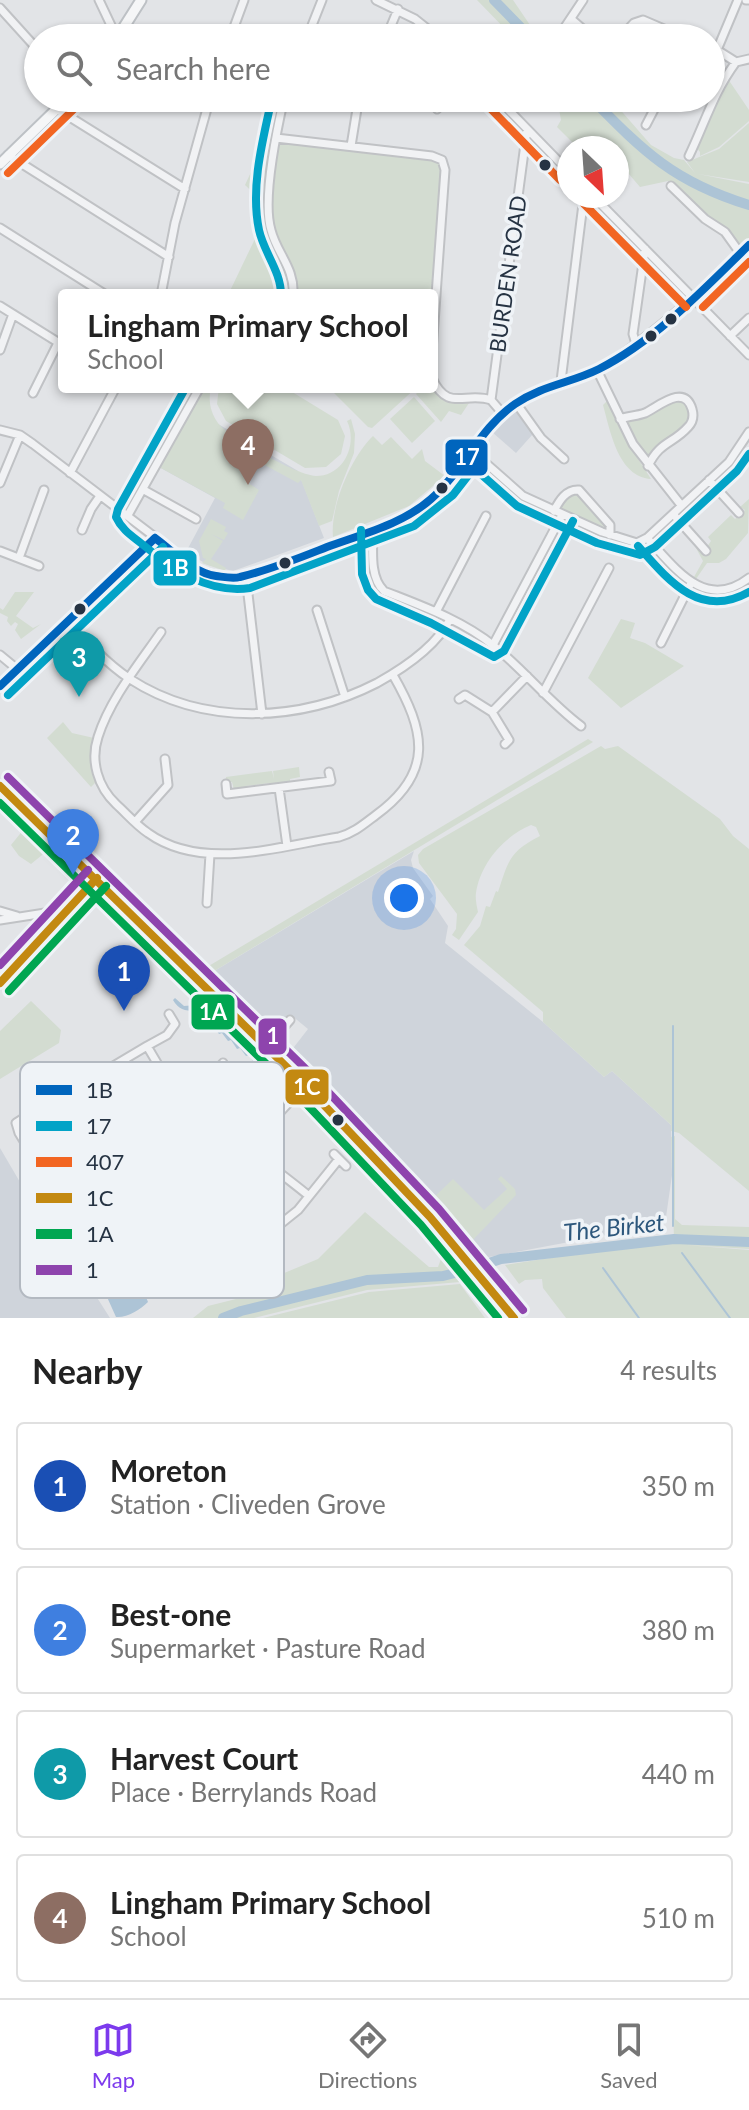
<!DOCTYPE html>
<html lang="en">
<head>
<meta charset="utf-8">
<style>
	body { margin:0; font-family:Lato,sans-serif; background:#f6f6f6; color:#222 }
	.compass { position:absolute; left:557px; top:136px; width:72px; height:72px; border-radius:50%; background:#fff; box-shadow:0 2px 6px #0004; rotate:155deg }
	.you { position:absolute; left:404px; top:898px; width:28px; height:28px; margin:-20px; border:6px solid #fff; border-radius:50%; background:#1a73e8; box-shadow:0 0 0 12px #1a73e833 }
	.badge { display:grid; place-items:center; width:52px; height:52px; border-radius:50%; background:#7c3aed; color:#fff; font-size:26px; font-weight:700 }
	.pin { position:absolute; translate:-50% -66px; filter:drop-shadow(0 2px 4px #0008) }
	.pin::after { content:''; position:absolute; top:42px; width:28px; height:24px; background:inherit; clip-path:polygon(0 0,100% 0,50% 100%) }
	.popup { position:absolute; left:58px; top:289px; width:380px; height:104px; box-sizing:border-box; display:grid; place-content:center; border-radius:8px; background:#fff; filter:drop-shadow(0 2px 6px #0005); font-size:26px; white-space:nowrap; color:#767676 }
	.popup b { font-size:30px; color:#222 }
	.popup::after { content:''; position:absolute; left:50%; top:100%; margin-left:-16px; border:16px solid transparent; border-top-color:#fff }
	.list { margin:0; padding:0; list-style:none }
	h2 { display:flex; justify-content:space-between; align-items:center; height:104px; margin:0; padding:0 32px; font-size:34px }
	h2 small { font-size:26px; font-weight:400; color:#767676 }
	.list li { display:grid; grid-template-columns:52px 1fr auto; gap:24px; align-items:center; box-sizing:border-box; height:128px; margin:0 16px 16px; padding:0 16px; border:2px solid #e0e0e0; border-radius:8px }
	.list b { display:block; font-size:30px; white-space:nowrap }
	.list p { margin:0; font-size:26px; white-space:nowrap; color:#767676 }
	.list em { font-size:26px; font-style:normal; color:#767676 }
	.icon { flex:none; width:44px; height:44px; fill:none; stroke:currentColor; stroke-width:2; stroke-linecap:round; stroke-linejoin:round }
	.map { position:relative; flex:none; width:749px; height:1318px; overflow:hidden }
	.search { position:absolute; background:#fff; box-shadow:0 2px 6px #0004; left:24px; right:24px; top:24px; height:88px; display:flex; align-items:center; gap:20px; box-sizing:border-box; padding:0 28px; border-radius:44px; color:#767676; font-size:30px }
	.sheet { height:680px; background:#fff }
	nav { display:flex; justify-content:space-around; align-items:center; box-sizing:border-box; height:112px; border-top:2px solid #e0e0e0; background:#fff; font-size:22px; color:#767676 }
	nav a { display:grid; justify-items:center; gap:4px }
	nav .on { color:#7c3aed }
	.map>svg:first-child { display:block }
</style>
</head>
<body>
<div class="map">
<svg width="749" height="1318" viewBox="0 0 749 1318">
	<rect width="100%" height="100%" fill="#e2e4e7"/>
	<path fill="#cfd4db" d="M191 408 298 471 324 538 233 571 208 565 186 552 215 498 159 467Z
		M512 410H518L533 434 516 453 492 432Z
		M414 851 411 860 413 868 433 896 430 899 448 926 445 943 543 1022 604 1077 612 1071 671 1125 672 1175 665 1224 478 1259 287 1056 308 1029 291 1015 269 1037 206 976Z
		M0 1148 82 1288 89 1285 110 1318H0Z"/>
	<path fill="#d3dcd1" d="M477 0H513L530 25 547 38H514Z
		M728 79 749 110V121L719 147 700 156V152L696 147C707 124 715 101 728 79Z
		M557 98H610L651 145 674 158 684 160 695 173 687 162 719 149 749 123V182L698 174 749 184V240L740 247 724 228 704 216 668 181 640 187 617 160V148H606L601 143 596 148H578L557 127 561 120Z
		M271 129 274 130V140H269L268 155 271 156 269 174 265 175 262 199 266 200 265 204 245 185Z
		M281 143 436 160 442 165 432 310V295H297C295 267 284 260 276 236 266 208 274 176 277 148Z
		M264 220 268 239 284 267 288 295H228Z
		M432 385C440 399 452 406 469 403L461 415 449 411 441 422 416 394 422 387H432Z
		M204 387H211C208 400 210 412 218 423 228 437 298 476 316 476 344 476 358 444 347 421L351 419 355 434 354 453 339 491 332 521 319 526 301 480 298 483 261 463 248 483 259 490 243 520 223 508 225 503 159 467Z
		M219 387H284L338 420 345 436 341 454 326 467 305 468 226 421 217 404Z
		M328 387H417L372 428 368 427Z
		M414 397 435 421 412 443 390 419Z
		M678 400 687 405 690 419C679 435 660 439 650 456H646L626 421Z
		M607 401 628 443 651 479C618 477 610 430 603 405Z
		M373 436 382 445 391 437 412 459 422 449 425 461 445 476 409 506 333 537C330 507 351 457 373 436Z
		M573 492H578L609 529 560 510 559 504Z
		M749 499 748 533 726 559 719 563H707L696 579 694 577 703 561 695 546 697 544 707 547 711 541 708 537 731 515 735 519 745 510 740 507Z
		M211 519 226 527 224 531 228 533 224 540 211 534 223 541 211 559 226 568 225 571 202 563 206 559 203 558 199 541Z
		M15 592H34L16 616 33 628 41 624 21 639 15 630 18 624 15 622 11 626 7 621 8 617 0 613V608L3 610Z
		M621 619 635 623 630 638 645 643 684 666 621 708 588 678Z
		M63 722 72 733 94 738 91 757 96 782 91 787 47 738Z
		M588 739 593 742 206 976 202 970Z
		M601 746 605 749 618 746 720 819 733 836 749 849V1191L679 1133 671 1131V1125L612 1071 604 1077 543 1022V1012L464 945 480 926 486 906 490 907 496 891 498 892C508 863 508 852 540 836L536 827 531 825C504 836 480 864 476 893 475 899 477 907 478 912L459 940 452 935 456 929 457 914 419 863 418 855 423 849Z
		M299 767 300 777 290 779V784L271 786 270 783 246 786V790H234L232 782 226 783V777L272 771 274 779 273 771Z
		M28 824 52 847 31 864 19 856 11 845Z
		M31 1001 61 1030 59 1043 0 1079V1031Z
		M675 1136V1219L682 1225 749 1227V1242L674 1239 671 1137Z
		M501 1176 515 1189 516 1195 468 1245 428 1203 453 1179 484 1210 507 1189 498 1179Z
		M365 1212 429 1267H438L445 1248 468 1274 460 1282 367 1290 254 1318H193L208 1306 248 1296V1288L318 1259Z
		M686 1242 749 1245V1249L685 1245 749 1250V1318H566L543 1288 542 1279 525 1280 519 1284 505 1265 620 1247Z
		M460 1284 485 1318H263L369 1292Z"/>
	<path fill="#adc4d6" d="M175 998 184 1006 196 1005 291 1083 277 1100 272 1095 282 1087 276 1077 273 1079 267 1070 264 1071 258 1062 255 1064 249 1055 246 1056 240 1048 237 1049 231 1040 228 1041 222 1033 219 1034 213 1025 210 1027 195 1011C185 1011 178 1009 173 1000Z
		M139 1279 148 1302C140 1310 127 1318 116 1317L107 1297 116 1288V1282Z"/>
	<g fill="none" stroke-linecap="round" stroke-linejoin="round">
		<path stroke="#adc4d6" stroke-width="2" d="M673 1026V1226
			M682 1253 730 1318
			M603 1268 639 1318"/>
		<path stroke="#adc4d6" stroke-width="10" d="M494 0 531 38
			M591 98C644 152 674 182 749 205
			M483 1265 501 1259 674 1239 749 1242
			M223 1318 241 1311 367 1280 443 1276 463 1271"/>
		<g stroke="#c0c2c5" stroke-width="11">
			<path id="minor" d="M99 0 117 38
				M376 0 415 19 439 38
				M746 0H749
				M0 8 38 50
				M571 19 593 38
				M563 30 583 0
				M230 38 244 0
				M307 38 322 0
				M386 38 398 9
				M620 38 634 23 643 20 685 38
				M711 48 717 50 738 0
				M717 50 736 62 749 59
				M284 98C277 129 262 200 271 230 277 254 295 268 293 295
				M497 98 569 172
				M57 109 185 189
				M437 109 441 98
				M646 125 660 98
				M276 138 432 156 442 160 445 170 432 351
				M351 146 357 109 361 98
				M8 155 169 257
				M689 156C705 123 713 93 736 62
				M671 186 705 219 725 232 740 253
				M593 196 749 355
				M0 228 106 295
				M161 295 175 223 210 98
				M0 306 64 346
				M730 336 749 318
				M636 344 633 334 645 249
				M0 350 13 314
				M597 370 633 444 681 505
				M432 378C448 413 465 391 491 400
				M561 381 584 196
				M33 393 58 343
				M516 403 541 438 564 459
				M503 414 491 400 527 129
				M620 419C628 416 637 416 645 413 658 407 684 383 692 409 694 416 693 422 688 427 673 444 660 441 648 466
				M0 430 20 435 33 444 198 570 228 578 246 577 399 520C457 490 467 441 514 404 540 385 570 382 599 369 613 362 626 351 639 342 679 312 713 279 749 245
				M472 451 523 496 602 532 637 543 647 538 729 462 749 432
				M70 473 116 387
				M709 480 739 513
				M0 483 20 435
				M144 490 196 519
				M554 511C559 501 566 489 579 490L610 525V535
				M673 514 706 551
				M128 515 200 387
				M82 530 91 509 100 496
				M373 530C373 549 369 577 384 591 422 606 462 620 494 646 525 671 549 702 581 726
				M647 538C675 568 705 612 749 578
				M0 551 39 566
				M19 558 44 490
				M246 577 262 714
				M317 610 345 697
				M436 612 486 516
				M68 620C87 642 106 663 130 679 204 727 301 722 377 683 404 668 436 647 450 619
				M161 632C139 664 110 699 98 737 90 761 98 787 116 804 127 814 136 825 148 833 202 872 279 846 339 837 354 833 364 824 376 815 435 772 425 731 393 675
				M661 643 691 583
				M493 645 562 515
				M0 655 17 669
				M0 686 155 538
				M543 693 609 568
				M459 699 465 695 492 712 509 740 505 744
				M492 712 527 676
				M226 784 227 794 331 781 329 772
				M279 788 287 846
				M135 822 168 785 165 759
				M207 903 210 854
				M0 911 17 916
				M0 920 45 913 62 915
				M0 983 97 878
				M147 1046 167 1035 175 1024 169 1014
				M267 1046 290 1020
				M105 1071 147 1046 173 1090
				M195 1095 223 1063
				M131 1115 170 1180 180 1211
				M92 1140C76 1131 73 1110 57 1101L46 1104 16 1123 19 1133 76 1227H82L121 1204
				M92 1140 173 1090 195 1095C221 1132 274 1167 309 1196
				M92 1140 97 1160 137 1226 153 1266
				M248 1147 305 1085
				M334 1154 346 1166
				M137 1226 180 1211 226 1201 249 1220 257 1238
				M97 1282 121 1269 167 1264 243 1245 273 1230 298 1210 339 1159"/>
		</g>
		<g stroke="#bdc1c5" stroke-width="13">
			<path id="major" d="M117 38 141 0
				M0 164 68 98
				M0 786 305 1085 430 1217 514 1318"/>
		</g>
		<use href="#minor" stroke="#f1f2f4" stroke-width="7"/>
		<use href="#major" stroke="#f5f6f7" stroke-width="9"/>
		<g stroke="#eff3f7" stroke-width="14">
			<path id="bus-1" d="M155 538C173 551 193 573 216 576 224 577 233 579 240 577 270 570 299 558 327 547 362 534 403 524 431 499 463 471 480 428 515 404 543 385 571 383 599 369 656 340 704 289 749 245
				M0 686 155 538"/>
		</g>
		<g stroke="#eff3f7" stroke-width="14">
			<path id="bus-2" d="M272 98C263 139 250 187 259 230 264 253 281 271 281 295
				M186 387 118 509 116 517C122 530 132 536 142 544 174 570 208 594 250 588L414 526 453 495 474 468 517 506 597 543 640 555 655 547 737 471 749 454
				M361 530 362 574 368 590 376 599 431 623 494 657 504 651 573 521
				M638 546C668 580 700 620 749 592
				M8 695 163 547"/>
		</g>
		<g stroke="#eff3f7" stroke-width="14">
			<path id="bus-3" d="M488 106 560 180
				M8 173 76 107
				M584 204 686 307
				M703 307 749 262"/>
		</g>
		<g stroke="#eff3f7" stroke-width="14">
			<path id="bus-4" d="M0 786 305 1085 430 1217 514 1318
				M0 983 97 878"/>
		</g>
		<g stroke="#eff3f7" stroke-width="14">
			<path id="bus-5" d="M0 803 296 1093 421 1225 498 1318
				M9 991 106 886"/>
		</g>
		<g stroke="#eff3f7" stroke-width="14">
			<path id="bus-6" d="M8 777 314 1077 439 1209 523 1310
				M0 965 88 870"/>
		</g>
		<use href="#bus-1" stroke="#0065bd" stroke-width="8"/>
		<use href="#bus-2" stroke="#02a3c7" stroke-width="8"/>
		<use href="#bus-3" stroke="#f26522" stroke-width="8"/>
		<use href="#bus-4" stroke="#c38911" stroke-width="8"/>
		<use href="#bus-5" stroke="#00a651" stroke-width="8"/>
		<use href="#bus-6" stroke="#8e44ad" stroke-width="8"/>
	</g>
	<g fill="#263343" stroke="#eff3f7" stroke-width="3">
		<circle cx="545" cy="165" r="7"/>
		<circle cx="671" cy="319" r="7"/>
		<circle cx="651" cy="336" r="7"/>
		<circle cx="442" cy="488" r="7"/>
		<circle cx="285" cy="563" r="7"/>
		<circle cx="80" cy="609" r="7"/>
		<circle cx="338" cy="1120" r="7"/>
	</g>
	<g text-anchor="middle" stroke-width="7" stroke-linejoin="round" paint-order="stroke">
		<g font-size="22" fill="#263343" stroke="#eff3f7">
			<text transform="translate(508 274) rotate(-82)" y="8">BURDEN ROAD</text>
		</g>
		<g font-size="24" font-style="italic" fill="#2c567b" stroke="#eff3f7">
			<text transform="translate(614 1228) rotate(-6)" y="8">The Birket</text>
		</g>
	</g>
	<rect x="20" y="1062" width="264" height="236" rx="12" fill="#eff3f7" stroke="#b3b9c1" stroke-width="2"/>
	<rect x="36" y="1085" width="36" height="10" fill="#0065bd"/>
	<rect x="36" y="1121" width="36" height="10" fill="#02a3c7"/>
	<rect x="36" y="1157" width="36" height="10" fill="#f26522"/>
	<rect x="36" y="1193" width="36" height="10" fill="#c38911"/>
	<rect x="36" y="1229" width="36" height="10" fill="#00a651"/>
	<rect x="36" y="1265" width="36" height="10" fill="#8e44ad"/>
	<g font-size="22" fill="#263343">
		<text x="86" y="1098">1B</text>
		<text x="86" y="1134">17</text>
		<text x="86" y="1170">407</text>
		<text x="86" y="1206">1C</text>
		<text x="86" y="1242">1A</text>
		<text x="86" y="1278">1</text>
	</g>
	<g stroke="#eff3f7" stroke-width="3">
		<rect x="444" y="438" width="45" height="39" rx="8" fill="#0065bd"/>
		<rect x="152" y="549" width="46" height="38" rx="8" fill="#02a3c7"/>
		<rect x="190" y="993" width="46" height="38" rx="8" fill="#00a651"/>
		<rect x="257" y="1017" width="31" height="39" rx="8" fill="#8e44ad"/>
		<rect x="284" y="1068" width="46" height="38" rx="8" fill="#c38911"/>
	</g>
	<g font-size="22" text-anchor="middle" font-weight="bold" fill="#fff">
		<text x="467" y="465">17</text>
		<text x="175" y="576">1B</text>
		<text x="213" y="1020">1A</text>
		<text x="273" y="1044">1</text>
		<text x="307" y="1095">1C</text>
	</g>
</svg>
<svg class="compass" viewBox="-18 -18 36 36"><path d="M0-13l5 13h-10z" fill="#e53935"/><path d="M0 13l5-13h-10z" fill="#767676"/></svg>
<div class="you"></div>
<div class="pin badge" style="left:124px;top:1011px;background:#1a4fb4">1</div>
<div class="pin badge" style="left:73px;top:875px;background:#3f7fe0">2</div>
<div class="pin badge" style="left:79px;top:697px;background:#0f9aa8">3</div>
<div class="pin badge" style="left:248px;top:485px;background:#8d6e63">4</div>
<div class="popup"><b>Lingham Primary School</b>School</div>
<div class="search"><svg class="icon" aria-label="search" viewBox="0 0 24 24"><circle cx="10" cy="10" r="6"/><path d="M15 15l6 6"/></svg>Search here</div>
</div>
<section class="sheet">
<h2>Nearby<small>4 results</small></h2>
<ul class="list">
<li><span class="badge" style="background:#1a4fb4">1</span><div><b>Moreton</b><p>Station · Cliveden Grove</p></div><em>350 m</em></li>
<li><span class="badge" style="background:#3f7fe0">2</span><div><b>Best-one</b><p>Supermarket · Pasture Road</p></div><em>380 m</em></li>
<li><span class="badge" style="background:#0f9aa8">3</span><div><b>Harvest Court</b><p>Place · Berrylands Road</p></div><em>440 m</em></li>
<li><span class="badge" style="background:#8d6e63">4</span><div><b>Lingham Primary School</b><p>School</p></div><em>510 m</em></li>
</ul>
</section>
<nav>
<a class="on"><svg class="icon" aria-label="map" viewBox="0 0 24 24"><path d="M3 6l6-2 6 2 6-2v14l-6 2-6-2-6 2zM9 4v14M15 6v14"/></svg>Map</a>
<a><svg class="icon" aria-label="directions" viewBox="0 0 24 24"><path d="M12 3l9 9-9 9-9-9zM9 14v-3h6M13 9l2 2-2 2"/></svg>Directions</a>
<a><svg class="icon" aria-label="saved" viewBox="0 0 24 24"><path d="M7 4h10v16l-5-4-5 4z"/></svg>Saved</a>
</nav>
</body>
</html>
